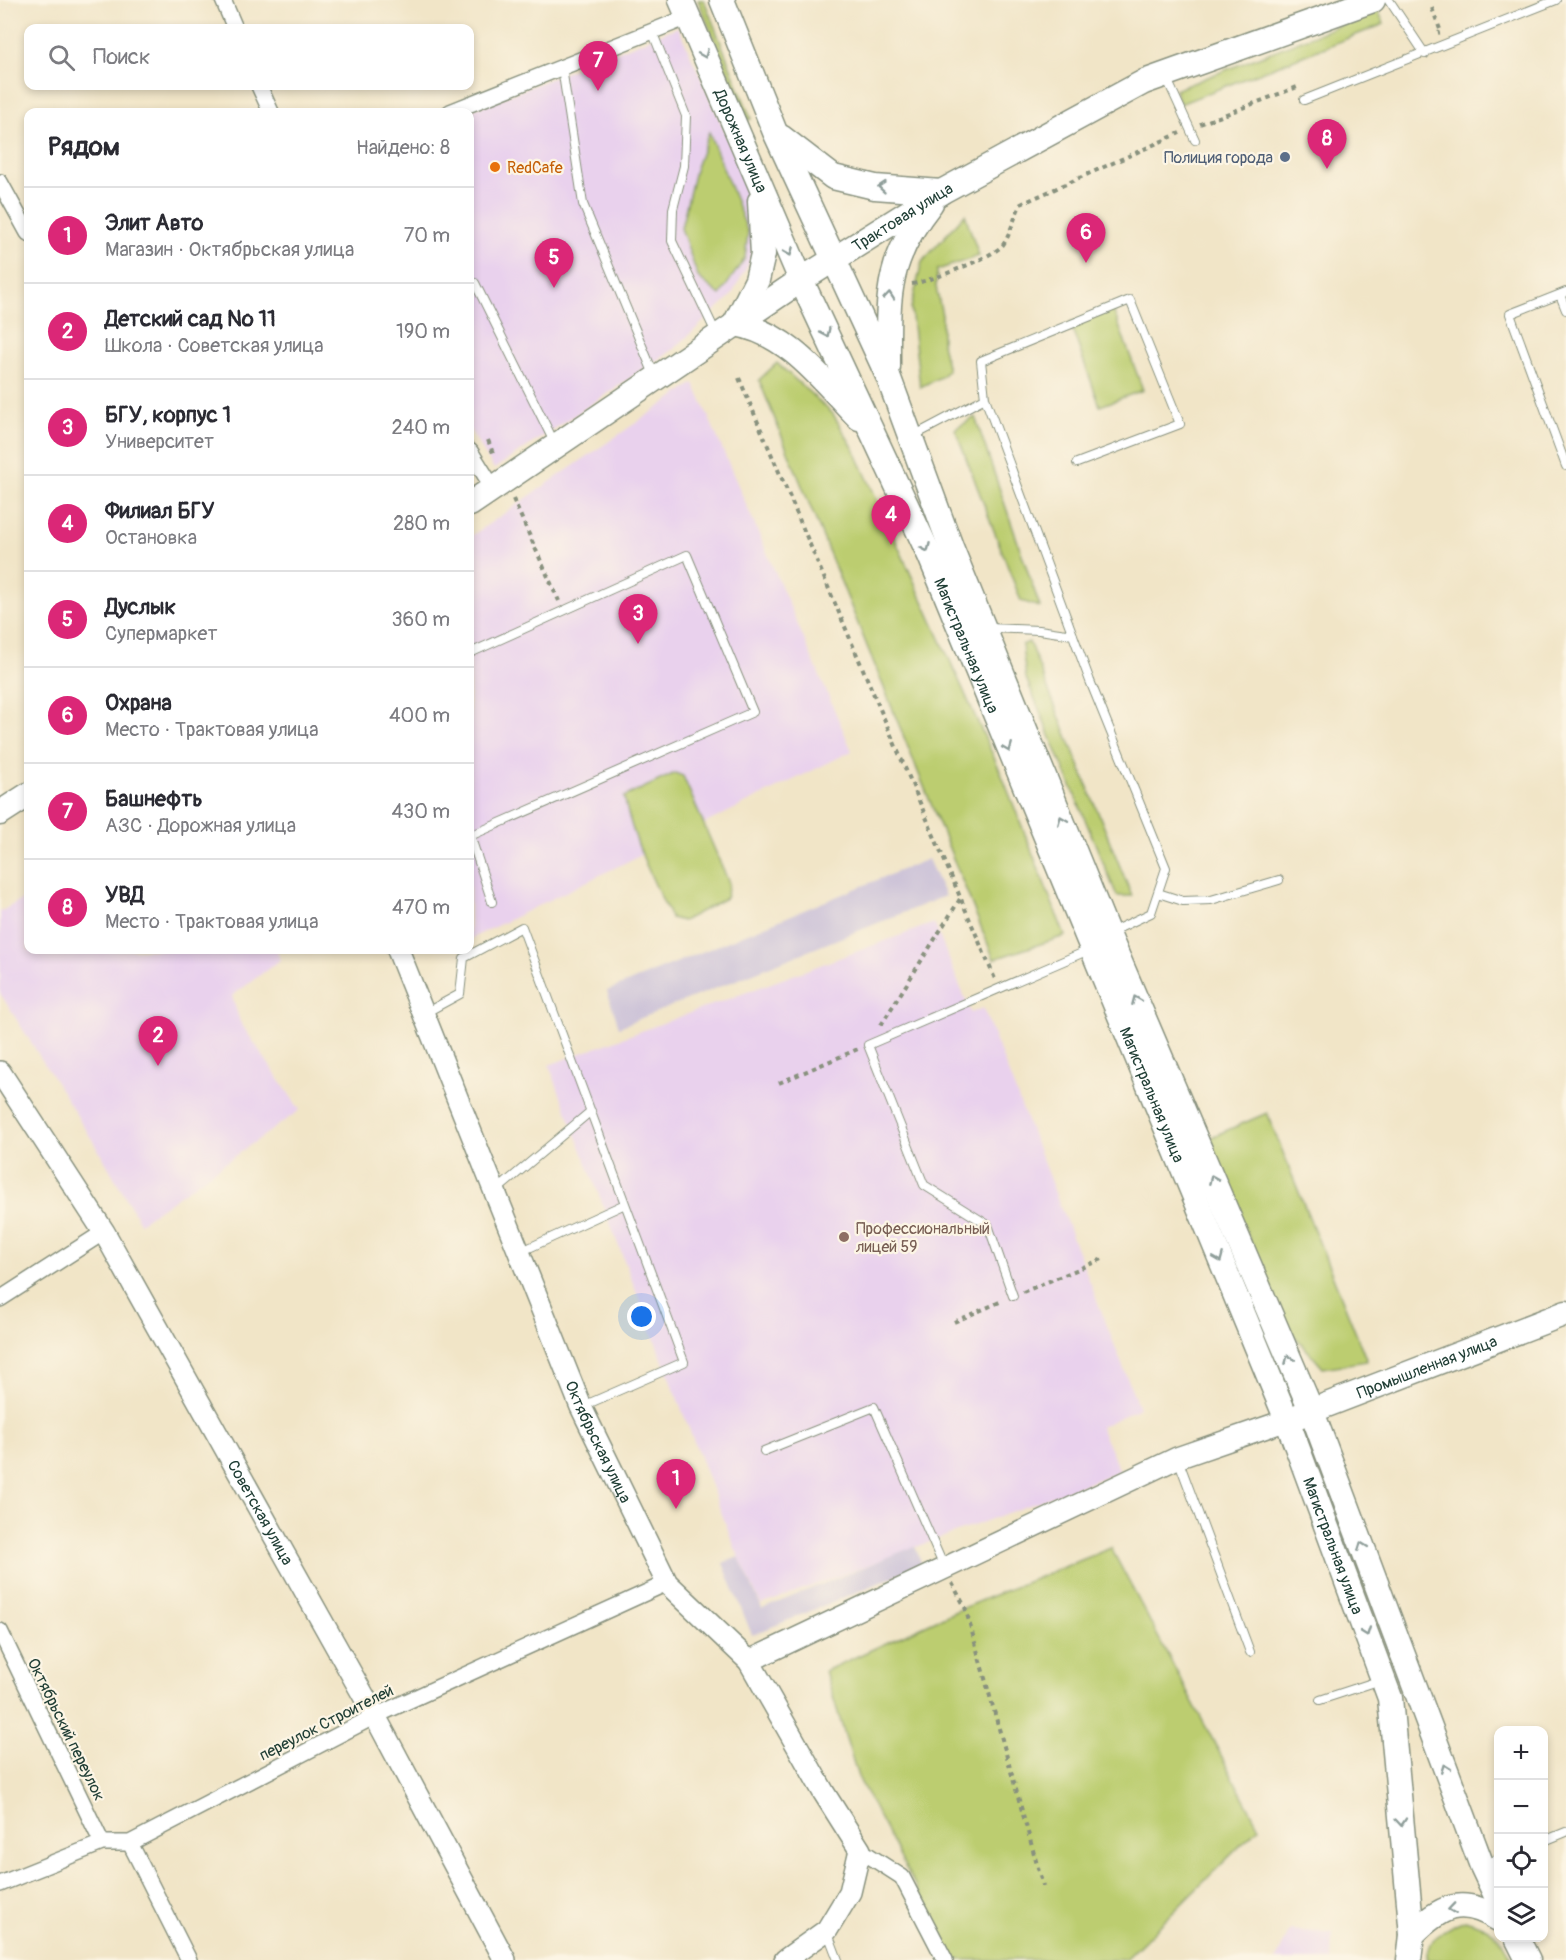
<!DOCTYPE html>
<html lang="ru">
<head>
<meta charset="utf-8">
<style>
	body { margin:0; font-family:Pangolin,sans-serif; background:#f7f7f7; color:#2b2b33 }
	.controls { position:absolute; right:18px; bottom:18px; display:grid; overflow:hidden; border-radius:12px; box-shadow:0 3px 9px #0003 }
	.controls button { width:54px; height:54px; display:grid; place-items:center; padding:0; border:0; border-bottom:2px solid #e1e1e2; background:#fff; color:#2b2b33; font:30px sans-serif }
	.you { position:absolute; left:642px; top:1317px; width:21px; height:21px; margin:-15px; border:4px solid #fff; border-radius:50%; background:#1a73e8; box-shadow:0 0 0 9px #1a73e833 }
	.badge { display:grid; place-items:center; width:39px; height:39px; border-radius:50%; background:#db2777; color:#fff; font-size:20px; font-weight:700 }
	.pin { position:absolute; translate:-50% -50px; filter:drop-shadow(0 2px 3px #0008) }
	.pin::after { content:''; position:absolute; top:32px; width:21px; height:18px; background:inherit; clip-path:polygon(0 0,100% 0,50% 100%) }
	.list { margin:0; padding:0; list-style:none }
	h2 { display:flex; justify-content:space-between; align-items:center; height:78px; margin:0; padding:0 24px; font-size:26px }
	h2 small { font-size:20px; font-weight:400; color:#7c7c81 }
	.list li { display:grid; grid-template-columns:39px 1fr auto; gap:18px; align-items:center; box-sizing:border-box; height:96px; padding:0 24px; border-top:2px solid #e1e1e2 }
	.list b { display:block; font-size:22px; white-space:nowrap }
	.list p { margin:0; font-size:20px; white-space:nowrap; color:#7c7c81 }
	.list em { font-size:20px; font-style:normal; color:#7c7c81 }
	.icon { flex:none; width:33px; height:33px; fill:none; stroke:currentColor; stroke-width:2; stroke-linecap:round; stroke-linejoin:round }
	.map { position:relative; flex:none; width:1566px; height:1960px; overflow:hidden }
	.search { position:absolute; background:#fff; box-shadow:0 3px 9px #0003; left:24px; top:24px; width:450px; height:66px; display:flex; align-items:center; gap:15px; box-sizing:border-box; padding:0 21px; border-radius:12px; color:#7c7c81; font-size:22px }
	.panel { position:absolute; background:#fff; box-shadow:0 3px 9px #0003; left:24px; top:108px; width:450px; height:846px; border-radius:12px }
	.map>svg:first-child { display:block }
</style>
</head>
<body>
<div class="map">
<svg width="1566" height="1960" viewBox="0 0 1566 1960">
	<rect width="100%" height="100%" fill="#fcf5e5"/>
	<filter id="ink" filterUnits="userSpaceOnUse"><feTurbulence type="fractalNoise" baseFrequency=".0167" numOctaves="2"/><feDisplacementMap in="SourceGraphic" scale="12" xChannelSelector="R" yChannelSelector="G"/><feConvolveMatrix kernelMatrix="1 2 1 2 8 2 1 2 1" color-interpolation-filters="sRGB"/></filter>
	<filter id="wash" filterUnits="userSpaceOnUse"><feTurbulence type="fractalNoise" baseFrequency=".008" numOctaves="4" result="noise"/><feDisplacementMap in="SourceGraphic" scale="24" xChannelSelector="R" yChannelSelector="G"/><feGaussianBlur stdDeviation="1.35" result="paint"/><feColorMatrix in="noise" values="0 0 0 0 0 0 0 0 0 0 0 0 0 0 0 0 0 1.4 0 .05"/><feComposite in="paint" operator="in"/></filter>
	<g filter="url(#wash)">
		<rect width="100%" height="100%" fill="#f1e5c7"/>
		<path fill="#e9d1ed" d="M678 27 758 206 751 259 731 296 674 349 494 469 470 430 468 112Z
			M694 383 852 751 470 939V537Z
			M28 896V950H277L280 960 232 996 240 1022 300 1110 140 1223 101 1154 0 993V912Z
			M934 923 971 1013 983 1008 1139 1408 1100 1427 1120 1471 761 1605 735 1548 549 1065Z
			M1290 1930 1333 1933 1332 1960H1276Z"/>
		<path fill="#c9bfd7" d="M928 859 945 896 619 1027 607 991Z
			M915 1546 922 1565 752 1635 723 1563 739 1557 762 1609Z"/>
		<path fill="#bccd70" stroke="#6e8552" stroke-width="1.5" d="M698 0H704L751 119 747 120Z
			M1378 10 1384 24 1180 104 1175 90Z
			M709 132 748 232 745 258 720 295 698 277 681 228 695 170Z
			M965 214 979 256 937 270 936 287 942 315V344L948 370 941 377 920 387 911 308 922 262Z
			M1112 307 1143 390 1100 406 1070 323Z
			M777 363 833 414 854 449 1001 773 1065 936 994 959 759 380Z
			M975 417 1040 607 1021 601 955 429Z
			M1029 642 1132 896H1117L1026 678 1022 645Z
			M675 773 683 776 729 883 726 898 683 921 671 918C652 879 633 840 624 797Z
			M1267 1113 1367 1361 1323 1368 1286 1326 1207 1139Z
			M1111 1548 1259 1827 1125 1960H954L858 1777 825 1671 965 1607Z
			M1465 1920C1493 1928 1499 1934 1512 1960H1427C1429 1936 1445 1928 1465 1920Z"/>
	</g>
	<g filter="url(#ink)">
		<g fill="none" stroke-linecap="round" stroke-linejoin="round">
			<g stroke="#88917e" stroke-width="10">
				<path id="lane" d="M1389 0 1425 54
					M652 31 686 116 684 166 673 209 672 241 716 333
					M562 68 583 204 655 377
					M1167 79 1195 140
					M1304 100 1556 0
					M475 283 555 444
					M1566 292 1510 314 1566 466
					M1560 295 1566 310
					M985 398 1090 681 1166 868 1151 913 1111 932
					M915 435 985 398 981 361 1130 300 1180 424 1077 463
					M988 628 1039 630 1073 635
					M470 653 687 555 753 712 470 836
					M470 835 492 902
					M1158 893 1183 901 1211 900 1279 880
					M425 1013 460 994 464 958 522 927 684 1362 583 1406
					M496 1191 591 1111
					M520 1252 625 1204
					M1013 1296 988 1225 924 1185 868 1045 1089 950
					M764 1451 874 1407 944 1567
					M1178 1459 1250 1652
					M1320 1700 1381 1680
					M1544 1841 1566 1832
					M1483 1865 1498 1859
					M827 1931 838 1960"/>
			</g>
			<g stroke="#88917e" stroke-width="18">
				<path id="street" d="M223 0 235 28
					M259 86 271 112
					M450 112 688 17
					M0 182 28 233
					M470 451 493 488
					M0 1299 104 1232
					M0 1631 102 1843
					M130 1843 189 1960
					M860 1850 902 1877 945 1960
					M0 1884 102 1843H130L375 1716 667 1583"/>
			</g>
			<g stroke="#88917e" stroke-width="24">
				<g id="secondary">
					<path id="s1" d="M398 950 581 1407 667 1583 749 1661 824 1793 860 1850 850 1892 827 1930 785 1960"/>
					<path id="s2" d="M0 1072 104 1232 375 1716 505 1960"/>
					<path d="M749 1661 1177 1458 1287 1420"/>
				</g>
			</g>
			<g stroke="#88917e" stroke-width="27">
				<g id="primary">
					<path id="s3" d="M681 0 801 280 930 556 1287 1420 1390 1698 1412 1935 1409 1960"/>
					<path d="M722 0 775 132 888 376 951 547 1108 934 1312 1412 1482 1866 1498 1900"/>
					<path d="M781 137 833 177 875 187 941 192"/>
					<path d="M760 201 763 254 757 280 735 324C789 333 823 381 859 418"/>
					<path d="M888 367C888 297 885 261 931 203"/>
					<path id="s4" d="M470 504 801 280 941 192 1144 82 1373 0"/>
					<path d="M0 813 28 795"/>
					<path id="s5" d="M1298 1416 1566 1313"/>
					<path d="M1412 1935C1440 1907 1461 1895 1498 1919"/>
					<path d="M1517 1938 1528 1960"/>
				</g>
			</g>
			<path stroke="#88917e" stroke-width="4" stroke-dasharray="4.5 4.5" stroke-linecap="butt" d="M1432 8 1441 32 1438 33
				M1200 124 1300 86
				M912 284C930 281 989 259 1002 246 1009 239 1015 214 1021 204L1180 133
				M739 378 995 979
				M488 440 493 453
				M513 499 559 601
				M881 1025 960 899
				M779 1083 858 1049
				M1023 1292 1105 1258
				M954 1322 1002 1301
				M952 1583 965 1607 1043 1886"/>
			<use href="#lane" stroke="#fff" stroke-width="8"/>
			<use href="#street" stroke="#fff" stroke-width="15"/>
			<use href="#secondary" stroke="#fff" stroke-width="21"/>
			<use href="#primary" stroke="#fff" stroke-width="24"/>
		</g>
		<defs><path id="oneway-chevron" d="M-2-3.5L2.5 0L-2 3.5" fill="none" stroke-width="1.6" stroke-linecap="round" stroke-linejoin="round" transform="scale(1.5)"/></defs>
		<g stroke="#8f9e9a">
			<use href="#oneway-chevron" transform="translate(704 54) rotate(67)"/>
			<use href="#oneway-chevron" transform="translate(882 187) rotate(-175)"/>
			<use href="#oneway-chevron" transform="translate(789 252) rotate(67)"/>
			<use href="#oneway-chevron" transform="translate(889 296) rotate(-85)"/>
			<use href="#oneway-chevron" transform="translate(826 333) rotate(65)"/>
			<use href="#oneway-chevron" transform="translate(926 548) rotate(66)"/>
			<use href="#oneway-chevron" transform="translate(1008 748) rotate(68)"/>
			<use href="#oneway-chevron" transform="translate(1062 820) rotate(-112)"/>
			<use href="#oneway-chevron" transform="translate(1136 1000) rotate(-113)"/>
			<use href="#oneway-chevron" transform="translate(1213 1179) rotate(-113)"/>
			<use href="#oneway-chevron" transform="translate(1219 1258) rotate(67)"/>
			<use href="#oneway-chevron" transform="translate(1289 1359) rotate(-113)"/>
			<use href="#oneway-chevron" transform="translate(1362 1546) rotate(-111)"/>
			<use href="#oneway-chevron" transform="translate(1366 1632) rotate(70)"/>
			<use href="#oneway-chevron" transform="translate(1445 1768) rotate(-111)"/>
			<use href="#oneway-chevron" transform="translate(1401 1822) rotate(85)"/>
			<use href="#oneway-chevron" transform="translate(1452 1909) rotate(172)"/>
		</g>
	</g>
	<circle fill="#5c6f8a" stroke="#fcf5e5" stroke-width="2" cx="1285" cy="157" r="6"/>
	<circle fill="#e8710a" stroke="#fcf5e5" stroke-width="2" cx="495" cy="167" r="6"/>
	<circle fill="#8d6e63" stroke="#fcf5e5" stroke-width="2" cx="844" cy="1237" r="6"/>
	<g text-anchor="middle" stroke-width="4.5" stroke-linejoin="round" paint-order="stroke">
		<g font-size="16" fill="#1f3d34" stroke="#fcf5e5">
			<text dy="6" stroke="none"><textPath href="#s3" startOffset="153">Дорожная улица</textPath></text>
			<text dy="6" stroke="none"><textPath href="#s4" startOffset="519">Трактовая улица</textPath></text>
			<text dy="6" stroke="none"><textPath href="#s3" startOffset="706">Магистральная улица</textPath></text>
			<text dy="6" stroke="none"><textPath href="#s3" startOffset="1192">Магистральная улица</textPath></text>
			<text dy="6" stroke="none"><textPath href="#s5" startOffset="138">Промышленная улица</textPath></text>
			<text dy="6" stroke="none"><textPath href="#s1" startOffset="531">Октябрьская улица</textPath></text>
			<text dy="6" stroke="none"><textPath href="#s2" startOffset="512">Советская улица</textPath></text>
			<text dy="6" stroke="none"><textPath href="#s3" startOffset="1678">Магистральная улица</textPath></text>
			<text transform="translate(326 1722) rotate(-27)" y="6">переулок Строителей</text>
			<text transform="translate(67 1729) rotate(64)" y="6">Октябрьский переулок</text>
		</g>
		<g font-size="16" fill="#4e5e75" stroke="#fcf5e5" text-anchor="end">
			<text x="1273" y="163">Полиция города</text>
		</g>
		<g font-size="16" fill="#c56008" stroke="#fcf5e5" text-anchor="start">
			<text x="507" y="173">RedCafe</text>
		</g>
		<g font-size="16" fill="#785e54" stroke="#fcf5e5" text-anchor="start">
			<text x="856" y="1234">Профессиональный<tspan x="856" dy="18">лицей 59</tspan></text>
		</g>
	</g>
</svg>
<div class="controls">
<button>+</button>
<button>−</button>
<button><svg class="icon" aria-label="locate" viewBox="0 0 24 24"><circle cx="12" cy="12" r="6"/><path d="M12 2v4M12 18v4M2 12h4M18 12h4"/></svg></button>
<button><svg class="icon" aria-label="layers" viewBox="0 0 24 24"><path d="M12 4l9 5-9 5-9-5zM3 14l9 5 9-5"/></svg></button>
</div>
<div class="you"></div>
<div class="pin badge" style="left:676px;top:1509px">1</div>
<div class="pin badge" style="left:158px;top:1066px">2</div>
<div class="pin badge" style="left:638px;top:644px">3</div>
<div class="pin badge" style="left:891px;top:545px">4</div>
<div class="pin badge" style="left:554px;top:288px">5</div>
<div class="pin badge" style="left:1086px;top:263px">6</div>
<div class="pin badge" style="left:598px;top:91px">7</div>
<div class="pin badge" style="left:1327px;top:169px">8</div>
<div class="search"><svg class="icon" aria-label="search" viewBox="0 0 24 24"><circle cx="10" cy="10" r="6"/><path d="M15 15l6 6"/></svg>Поиск</div>
<section class="panel">
<h2>Рядом<small>Найдено: 8</small></h2>
<ul class="list">
<li><span class="badge">1</span><div><b>Элит Авто</b><p>Магазин · Октябрьская улица</p></div><em>70 m</em></li>
<li><span class="badge">2</span><div><b>Детский сад № 11</b><p>Школа · Советская улица</p></div><em>190 m</em></li>
<li><span class="badge">3</span><div><b>БГУ, корпус 1</b><p>Университет</p></div><em>240 m</em></li>
<li><span class="badge">4</span><div><b>Филиал БГУ</b><p>Остановка</p></div><em>280 m</em></li>
<li><span class="badge">5</span><div><b>Дуслык</b><p>Супермаркет</p></div><em>360 m</em></li>
<li><span class="badge">6</span><div><b>Охрана</b><p>Место · Трактовая улица</p></div><em>400 m</em></li>
<li><span class="badge">7</span><div><b>Башнефть</b><p>АЗС · Дорожная улица</p></div><em>430 m</em></li>
<li><span class="badge">8</span><div><b>УВД</b><p>Место · Трактовая улица</p></div><em>470 m</em></li>
</ul>
</section>
</div>
</body>
</html>
